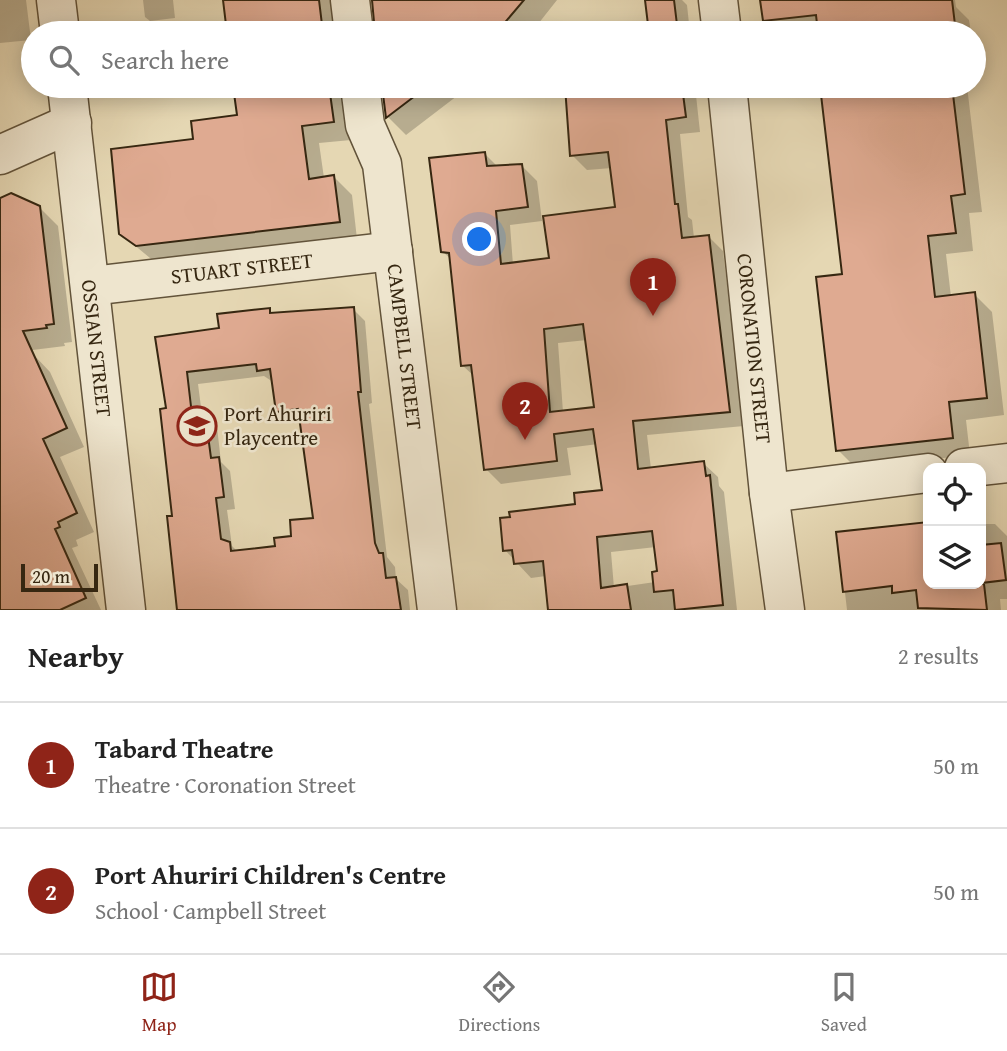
<!DOCTYPE html>
<html lang="en">
<head>
<meta charset="utf-8">
<style>
	body { margin:0; font-family:"Gentium Book Plus",serif; background:#f6f6f6; color:#222 }
	.controls { position:absolute; right:21px; bottom:21px; display:grid; overflow:hidden; border-radius:14px; box-shadow:0 4px 18px #0003 }
	.controls button { width:63px; height:63px; display:grid; place-items:center; padding:0; border:0; border-bottom:2px solid #e0e0e0; background:#fff; color:#222; font:35px sans-serif }
	.scale { position:absolute; left:21px; bottom:18px; width:77px; box-sizing:border-box; padding-left:7px; border:4px solid #362711; border-top:0; font-size:19px; line-height:24px; white-space:nowrap; color:#362711; -webkit-text-stroke:5px #eee5ce; paint-order:stroke }
	.you { position:absolute; left:480px; top:240px; width:24px; height:24px; margin:-18px; border:5px solid #fff; border-radius:50%; background:#1a73e8; box-shadow:0 0 0 10px #1a73e833 }
	.badge { display:grid; place-items:center; width:46px; height:46px; border-radius:50%; background:#8f2418; color:#fff; font-size:23px; font-weight:700 }
	.pin { position:absolute; translate:-50% -58px; filter:drop-shadow(0 2px 4px #0008) }
	.pin::after { content:''; position:absolute; top:37px; width:24px; height:21px; background:inherit; clip-path:polygon(0 0,100% 0,50% 100%) }
	.list { margin:0; padding:0; list-style:none }
	h2 { display:flex; justify-content:space-between; align-items:center; height:91px; margin:0; padding:0 28px; font-size:30px }
	h2 small { font-size:23px; font-weight:400; color:#767676 }
	.list li { display:grid; grid-template-columns:46px 1fr auto; gap:21px; align-items:center; box-sizing:border-box; height:126px; padding:0 28px; border-top:2px solid #e0e0e0 }
	.list b { display:block; font-size:26px; white-space:nowrap }
	.list p { margin:0; font-size:23px; white-space:nowrap; color:#767676 }
	.list em { font-size:23px; font-style:normal; color:#767676 }
	.icon { flex:none; width:38px; height:38px; fill:none; stroke:currentColor; stroke-width:2; stroke-linecap:round; stroke-linejoin:round }
	.map { position:relative; flex:none; width:1007px; height:610px; overflow:hidden }
	.search { position:absolute; background:#fff; box-shadow:0 4px 18px #0003; left:21px; right:21px; top:21px; height:77px; display:flex; align-items:center; gap:18px; box-sizing:border-box; padding:0 24px; border-radius:38px; color:#767676; font-size:26px }
	.sheet { height:343px; background:#fff }
	nav { display:flex; justify-content:space-around; align-items:center; box-sizing:border-box; height:98px; border-top:2px solid #e0e0e0; background:#fff; font-size:19px; color:#767676 }
	nav a { display:grid; justify-items:center; gap:4px }
	nav .on { color:#8f2418 }
	.map>svg:first-child { display:block }
</style>
</head>
<body>
<div class="map">
<svg width="1007" height="610" viewBox="0 0 1007 610">
	<rect width="100%" height="100%" fill="#e5d7b3"/>
	<filter id="stains"><feTurbulence type="fractalNoise" baseFrequency=".00286" numOctaves="4"/><feColorMatrix values="0 0 0 0 .2 0 0 0 0 .09 0 0 0 0 .02 0 0 0 .5 -.17"/></filter>
	<radialGradient id="worn" r=".72"><stop offset=".6" stop-color="#630" stop-opacity="0"/><stop offset="1" stop-color="#630" stop-opacity=".3"/></radialGradient>
	<path fill="#0003" fill-rule="evenodd" d="M0 0H26L31 40 0 43Z
		M143 0H173L175 18 150 21 145 17Z
		M225 0H334L338 33H229Z
		M373 0H557L531 33H377Z
		M647 0H682L687 5 690 33H651Z
		M762 0H955L956 7 969 20 971 33H778L765 20Z
		M235 86H344L351 140 319 143 324 178 334 177 352 195 357 239 156 263 121 234 195 140 239 116Z
		M384 86H470L406 135 388 117Z
		M567 86H695L700 132 680 134 688 217 692 220 694 238 709 237 723 251 744 426 647 435 651 469 703 463 718 477 719 486 724 492 737 610H550L546 576 531 578 505 550 604 492 598 444 567 448 571 475 501 484 486 469 474 376 463 366 452 260 442 251 484 153 498 167 522 166 537 181 542 221 510 225 513 265 551 260 617 208 612 168 587 170 572 155 573 134ZM587 340 596 409 563 412 558 343ZM656 547 659 573 655 582 614 588 611 552Z
		M822 86H967L982 212 969 213 973 251 946 254 951 297 974 294 992 312 1004 415 966 420 970 455 856 468 838 450 844 276Z
		M0 199 39 207 58 226 72 342 64 343 65 346 0 354Z
		M353 309 365 321 372 403 369 404 387 557 395 567 396 579 408 590 410 610H186L174 517 168 409 157 339 221 330 269 310 273 314ZM264 376 273 382 277 411 289 423 302 422 315 519 277 548 238 552 232 546 227 510 235 509 230 471 221 462 217 427 202 415 198 384Z
		M32 353 50 372 84 447 60 457 94 532 76 540 78 546 72 548 101 610H0V368Z
		M928 523V584H981V524H995L1007 536V599H1000L1001 610H847L838 533Z"/>
	<path fill="#dfaa91" stroke="#362711" stroke-width="2" fill-rule="evenodd" d="M223 0H319L323 33H227Z
		M372 0H524L496 33H375Z
		M645 0H674L678 33H649Z
		M760 0H952L956 33H818L816 15 763 21Z
		M233 86H329L334 122 302 126 309 179 334 175 340 222 136 246 119 234 111 149 193 139 191 121 237 115Z
		M382 86H428L386 118Z
		M565 86H682L686 117 666 120 675 204H678L682 238 709 235 730 412 633 421 638 469 704 461 706 476 710 475 723 605 675 610 673 590 654 592 652 572 657 571 652 531 597 537 601 588 627 584 631 610H548L543 561 514 564 512 550 503 551 500 518 510 517 509 512 575 504 574 493 602 490 593 429 554 434 557 461 484 470 471 365 461 366 449 253 441 252 429 158 485 152 487 166 522 164 528 207 496 211 501 264 549 258 543 216 615 207 608 152 570 156ZM583 324 594 407 550 412 544 329Z
		M820 86H952L965 194 951 196 956 233 928 236 935 297 975 292 987 398 949 402 953 438 836 451 816 277 842 274Z
		M11 193 40 206 54 324 46 325 47 328 23 331 67 428 43 439 77 513 58 522 60 527 55 529 86 598 60 610H0V198Z
		M354 307 361 392H358L375 543 379 553H383L386 578 396 577 401 610H177L167 516H172L160 409 166 408 155 337 219 328 217 314 270 308V313ZM256 364 257 371 270 369 276 412 298 409 313 518 290 520 291 536 274 538 275 546 231 551 230 542 221 539 216 498 224 497 219 457 211 458 205 413 192 415 187 372Z
		M928 522V584H984L987 610 918 608 916 590 892 593V586L843 592 836 532Z
		M1001 543 1006 580 981 583V545Z"/>
	<g fill="none" stroke-linecap="round" stroke-linejoin="round">
		<g stroke="#62533a" stroke-width="41">
			<g id="minor">
				<path d="M56 0 60 33"/>
				<path d="M350 0 354 33"/>
				<path d="M718 0 722 33"/>
				<path id="s1" d="M67 86 126 610"/>
				<path id="s2" d="M360 86 365 125 382 164 437 610"/>
				<path id="s3" d="M727 86 769 493 785 610"/>
				<path d="M0 155 72 123"/>
				<path id="s4" d="M91 286 393 251"/>
				<path d="M964 468 1007 463"/>
				<path d="M769 493 928 473"/>
			</g>
		</g>
		<use href="#minor" stroke="#eee5ce" stroke-width="38"/>
	</g>
	<defs>
		<g id="school-ring" transform="scale(2.0125)"><circle r="9.5" fill="#eee5ce" stroke="#8f2418" stroke-width="1.5"/><path d="M0-5L7-2L0 1L-7-2ZM-4 1L0 2.5L4 1V4Q0 6-4 4Z" fill="#8f2418"/></g>
	</defs>
	<g fill-rule="evenodd">
		<use href="#school-ring" x="197" y="426"/>
	</g>
	<g text-anchor="middle" stroke-width="5" stroke-linejoin="round" paint-order="stroke">
		<g font-size="21" fill="#362711" stroke="#eee5ce">
			<text dy="7" stroke="none"><textPath href="#s4" startOffset="152">STUART STREET</textPath></text>
			<text dy="7" stroke="none"><textPath href="#s2" startOffset="266">CAMPBELL STREET</textPath></text>
			<text dy="7" stroke="none"><textPath href="#s1" startOffset="264">OSSIAN STREET</textPath></text>
			<text dy="7" stroke="none"><textPath href="#s3" startOffset="264">CORONATION STREET</textPath></text>
		</g>
		<g font-size="21" fill="#362711" stroke="#eee5ce" text-anchor="start">
			<text x="224" y="421">Port Ahuriri<tspan x="224" dy="24">Playcentre</tspan></text>
		</g>
	</g>
	<rect width="100%" height="100%" filter="url(#stains)"/>
	<rect width="100%" height="100%" fill="url(#worn)"/>
</svg>
<div class="controls">
<button><svg class="icon" aria-label="locate" viewBox="0 0 24 24"><circle cx="12" cy="12" r="6"/><path d="M12 2v4M12 18v4M2 12h4M18 12h4"/></svg></button>
<button><svg class="icon" aria-label="layers" viewBox="0 0 24 24"><path d="M12 4l9 5-9 5-9-5zM3 14l9 5 9-5"/></svg></button>
</div>
<div class="scale">20 m</div>
<div class="you"></div>
<div class="pin badge" style="left:653px;top:316px">1</div>
<div class="pin badge" style="left:525px;top:440px">2</div>
<div class="search"><svg class="icon" aria-label="search" viewBox="0 0 24 24"><circle cx="10" cy="10" r="6"/><path d="M15 15l6 6"/></svg>Search here</div>
</div>
<section class="sheet">
<h2>Nearby<small>2 results</small></h2>
<ul class="list">
<li><span class="badge">1</span><div><b>Tabard Theatre</b><p>Theatre · Coronation Street</p></div><em>50 m</em></li>
<li><span class="badge">2</span><div><b>Port Ahuriri Children's Centre</b><p>School · Campbell Street</p></div><em>50 m</em></li>
</ul>
</section>
<nav>
<a class="on"><svg class="icon" aria-label="map" viewBox="0 0 24 24"><path d="M3 6l6-2 6 2 6-2v14l-6 2-6-2-6 2zM9 4v14M15 6v14"/></svg>Map</a>
<a><svg class="icon" aria-label="directions" viewBox="0 0 24 24"><path d="M12 3l9 9-9 9-9-9zM9 14v-3h6M13 9l2 2-2 2"/></svg>Directions</a>
<a><svg class="icon" aria-label="saved" viewBox="0 0 24 24"><path d="M7 4h10v16l-5-4-5 4z"/></svg>Saved</a>
</nav>
</body>
</html>
